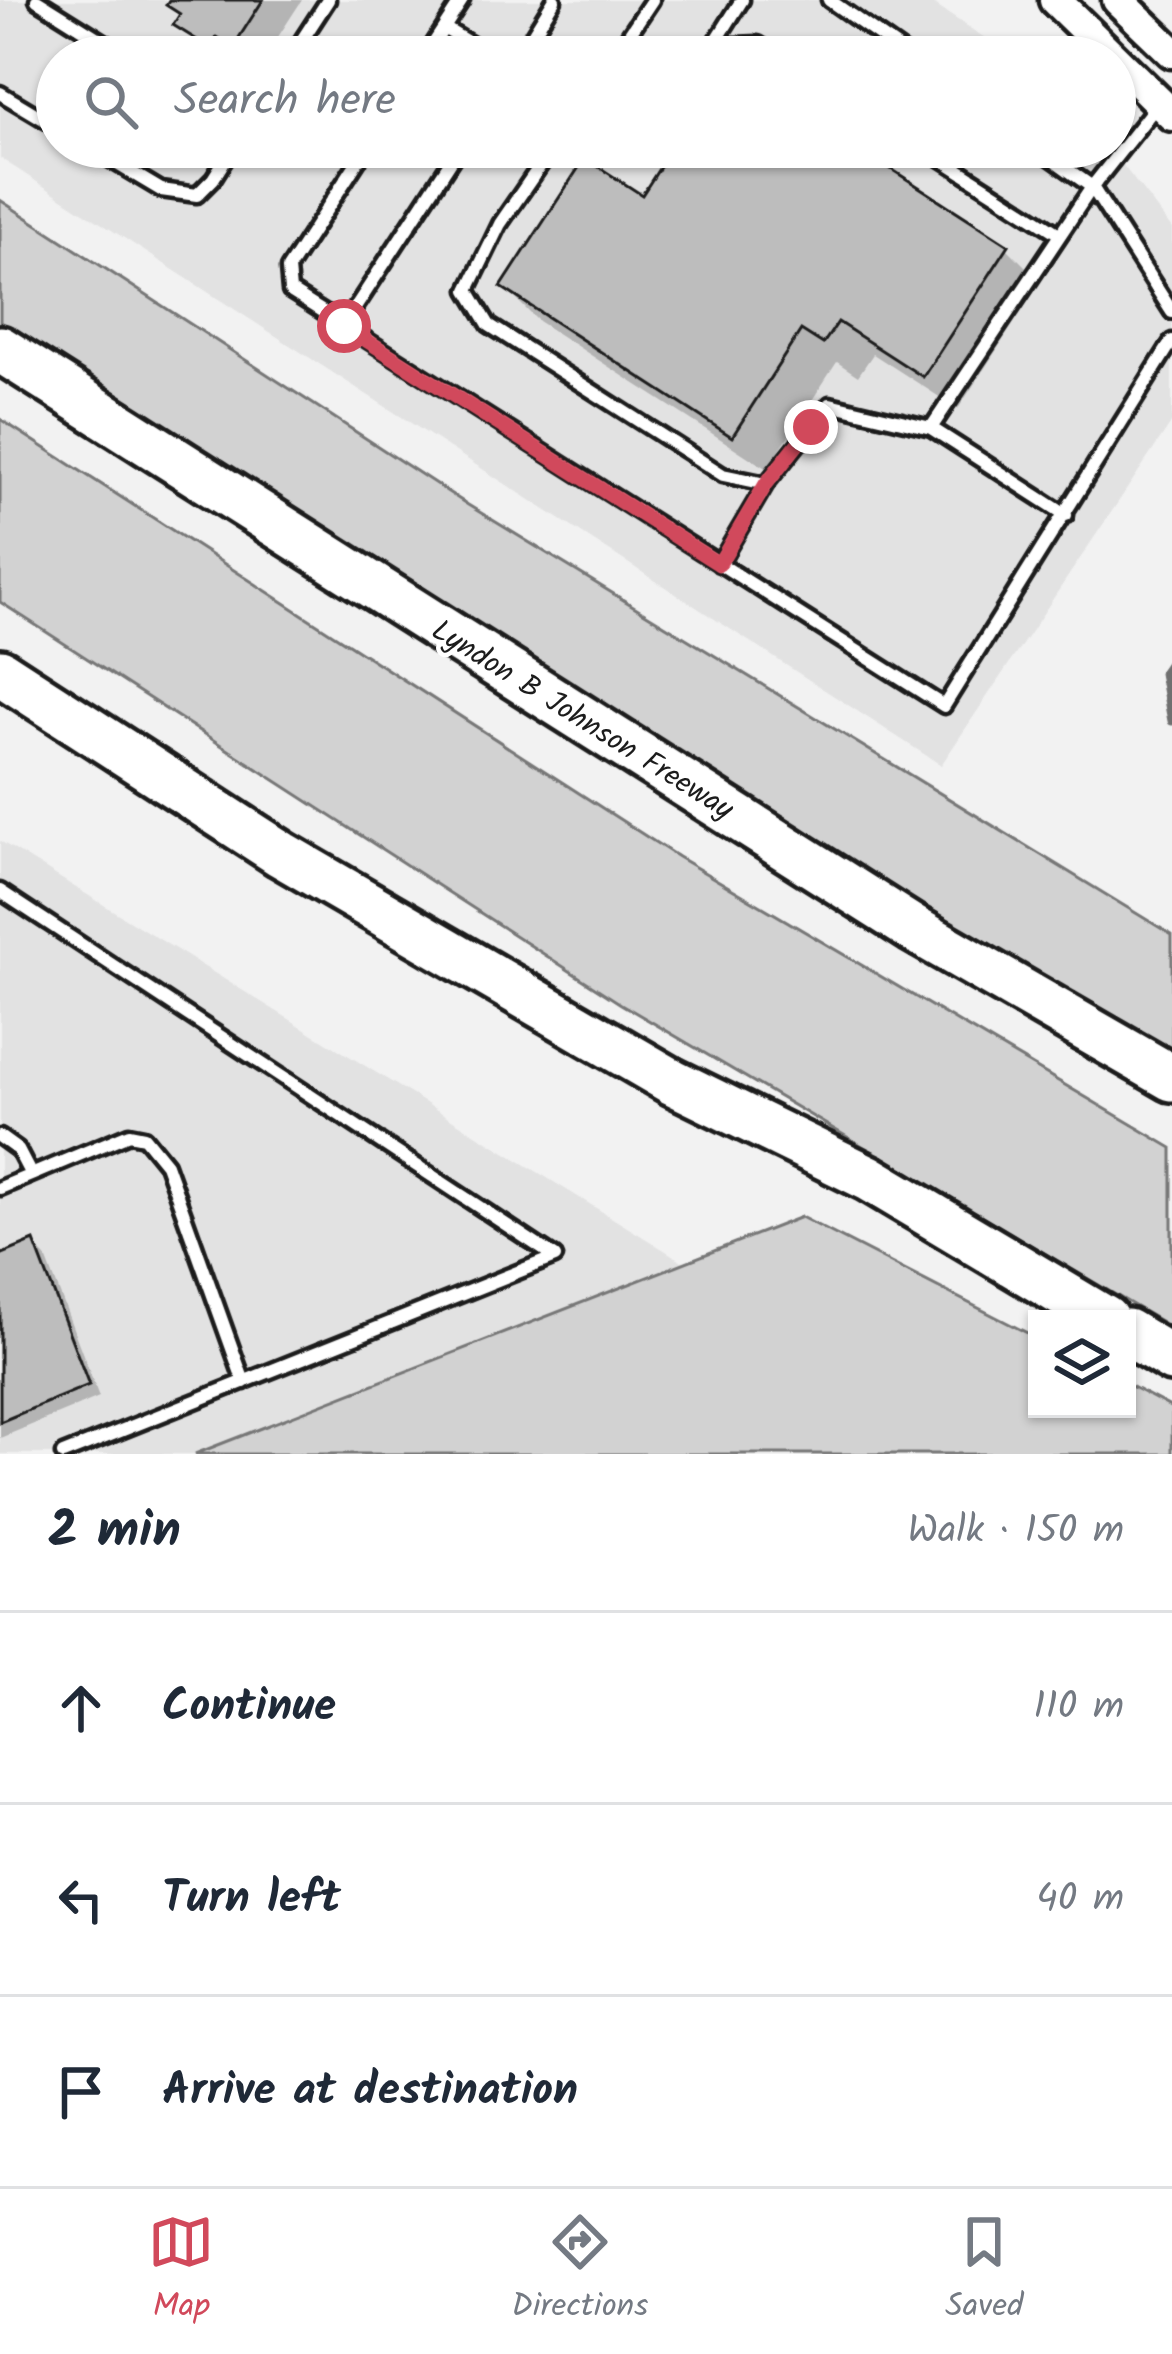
<!DOCTYPE html>
<html lang="en">
<head>
<meta charset="utf-8">
<style>
	body { margin:0; font-family:Kalam,sans-serif; background:#f2f2f3; color:#1f2937 }
	.controls { position:absolute; right:36px; bottom:36px; display:grid; overflow:hidden; border-radius:0px; box-shadow:0 3px 9px #0004 }
	.controls button { width:108px; height:108px; display:grid; place-items:center; padding:0; border:0; border-bottom:3px solid #e0e1e3; background:#fff; color:#1f2937; font:60px sans-serif }
	.stop { position:absolute; width:36px; height:36px; margin:-27px; border:9px solid #d1495b; border-radius:50%; background:#fff }
	.stop.end { background:#d1495b; border-color:#fff; box-shadow:0 3px 12px #0008 }
	.list { margin:0; padding:0; list-style:none }
	h2 { display:flex; justify-content:space-between; align-items:center; height:156px; margin:0; padding:0 48px; font-size:51px }
	h2 small { font-size:39px; font-weight:400; color:#747a83 }
	.list li { display:grid; grid-template-columns:78px 1fr auto; gap:36px; align-items:center; box-sizing:border-box; height:192px; padding:0 48px; border-top:3px solid #e0e1e3 }
	.list b { display:block; font-size:45px; white-space:nowrap }
	.list em { font-size:39px; font-style:normal; color:#747a83 }
	.icon { flex:none; width:66px; height:66px; fill:none; stroke:currentColor; stroke-width:2; stroke-linecap:round; stroke-linejoin:round }
	.map { position:relative; flex:none; width:1172px; height:1454px; overflow:hidden }
	.search { position:absolute; background:#fff; box-shadow:0 3px 9px #0004; left:36px; right:36px; top:36px; height:132px; display:flex; align-items:center; gap:30px; box-sizing:border-box; padding:0 42px; border-radius:66px; color:#747a83; font-size:45px }
	.sheet { height:732px; background:#fff }
	nav { display:flex; justify-content:space-around; align-items:center; box-sizing:border-box; height:168px; border-top:3px solid #e0e1e3; background:#fff; font-size:33px; color:#747a83 }
	nav a { display:grid; justify-items:center; gap:6px }
	nav .on { color:#d1495b }
	.map>svg:first-child { display:block }
</style>
</head>
<body>
<div class="map">
<svg width="1172" height="1454" viewBox="0 0 1172 1454">
	<rect width="100%" height="100%" fill="#f2f2f2"/>
	<filter id="ink" filterUnits="userSpaceOnUse"><feTurbulence type="fractalNoise" baseFrequency=".00833" numOctaves="2"/><feDisplacementMap in="SourceGraphic" scale="24" xChannelSelector="R" yChannelSelector="G"/><feConvolveMatrix kernelMatrix="1 2 1 2 8 2 1 2 1" color-interpolation-filters="sRGB"/></filter>
	<g filter="url(#ink)">
		<path fill="#e2e2e2" d="M0 0H927L1014 57H57V147H1109L1172 229V422L941 765 0 158Z
			M0 841 687 1264 195 1454H0Z"/>
		<path fill="#d2d2d2" stroke="#777" stroke-width="3" d="M0 200 468 505 1172 935V1055L1056 994 0 322Z
			M0 419 678 857 1172 1148V1328L621 1004 0 602Z
			M801 1217 1037 1338V1409H1127V1384L1172 1408V1454H195Z"/>
		<path fill="#0003" d="M173 0H302L265 57H215L177 24 182 16 170 4Z
			M676 147H852L1007 248 1041 282 958 409 873 354 858 376 837 362 767 469 538 321 504 287 643 199Z
			M34 1245 46 1257 99 1397 0 1438V1258Z"/>
		<g fill="none" stroke-linecap="round" stroke-linejoin="round">
			<path stroke="#707070" stroke-width="9" d="M1172 660 1163 673 1172 721"/>
		</g>
		<path fill="#bdbdbd" stroke="#1c1c1c" stroke-width="3" d="M169 0H263L233 47 217 37 210 48 173 25 180 14 166 5Z
			M673 147H857L1009 245 923 377 838 322 823 344 801 330 732 437 501 287 585 158 642 195Z
			M34 1241 89 1385 0 1422V1255Z"/>
		<g fill="none" stroke-linecap="round" stroke-linejoin="round">
			<g stroke="#1c1c1c" stroke-width="21">
				<path id="service" d="M37 0 128 57
					M829 0 910 57
					M444 28 492 57
					M713 46 742 0
					M291 57 328 0
					M425 57 462 0
					M519 57 554 0
					M614 57 652 0
					M706 57 713 46 758 44 779 57
					M0 93 57 127
					M1160 101 1092 187 1172 312
					M89 147 161 190 197 195 213 179 233 147
					M367 147 288 269 290 291 944 706 1172 341
					M553 147 500 224 468 290 489 325 723 475 766 484 830 404 931 428
					M923 147 1059 234
					M1036 147 1092 187 931 428 1066 515
					M344 325 460 147
					M719 564 766 484
					M0 891 555 1257 63 1454
					M0 1137 18 1150 31 1175
					M0 1188 129 1134 144 1137 166 1164 244 1382"/>
			</g>
			<g stroke="#1c1c1c" stroke-width="39">
				<path id="tertiary" d="M1055 0 1172 115
					M1118 0 1172 52"/>
			</g>
			<g stroke="#1c1c1c" stroke-width="54">
				<path id="motorway" d="M0 349 912 928 1172 1078
					M0 672 281 854 673 1082 869 1178 1105 1319
					M1127 1332 1172 1359"/>
			</g>
			<use href="#service" stroke="#fff" stroke-width="12"/>
			<use href="#tertiary" stroke="#fff" stroke-width="30"/>
			<use href="#motorway" stroke="#fff" stroke-width="45"/>
		</g>
	</g>
	<g fill="none" stroke-linecap="round" stroke-linejoin="round" filter="url(#ink)">
		<path stroke="#d1495b" stroke-width="15" d="M344 326 719 564 766 484 811 427"/>
	</g>
	<g text-anchor="middle" stroke-width="9" stroke-linejoin="round" paint-order="stroke">
		<g font-size="30" fill="#1c1c1c" stroke="#fff">
			<text transform="translate(583 719) rotate(32)" y="10">Lyndon B Johnson Freeway</text>
		</g>
	</g>
</svg>
<div class="controls">
<button><svg class="icon" aria-label="layers" viewBox="0 0 24 24"><path d="M12 4l9 5-9 5-9-5zM3 14l9 5 9-5"/></svg></button>
</div>
<div class="stop" style="left:344px;top:326px"></div>
<div class="stop end" style="left:811px;top:427px"></div>
<div class="search"><svg class="icon" aria-label="search" viewBox="0 0 24 24"><circle cx="10" cy="10" r="6"/><path d="M15 15l6 6"/></svg>Search here</div>
</div>
<section class="sheet">
<h2>2 min<small>Walk · 150 m</small></h2>
<ul class="list">
<li><svg class="icon" aria-label="ahead" viewBox="0 0 24 24"><path d="M12 20V5M6 11l6-6 6 6"/></svg><div><b>Continue</b></div><em>110 m</em></li>
<li><svg class="icon" aria-label="left" viewBox="0 0 24 24"><path d="M17 20v-9H6M10 6l-5 5 5 5"/></svg><div><b>Turn left</b></div><em>40 m</em></li>
<li><svg class="icon" aria-label="arrive" viewBox="0 0 24 24"><path d="M6 21V4h12l-3 4 3 4H6"/></svg><div><b>Arrive at destination</b></div></li>
</ul>
</section>
<nav>
<a class="on"><svg class="icon" aria-label="map" viewBox="0 0 24 24"><path d="M3 6l6-2 6 2 6-2v14l-6 2-6-2-6 2zM9 4v14M15 6v14"/></svg>Map</a>
<a><svg class="icon" aria-label="directions" viewBox="0 0 24 24"><path d="M12 3l9 9-9 9-9-9zM9 14v-3h6M13 9l2 2-2 2"/></svg>Directions</a>
<a><svg class="icon" aria-label="saved" viewBox="0 0 24 24"><path d="M7 4h10v16l-5-4-5 4z"/></svg>Saved</a>
</nav>
</body>
</html>
